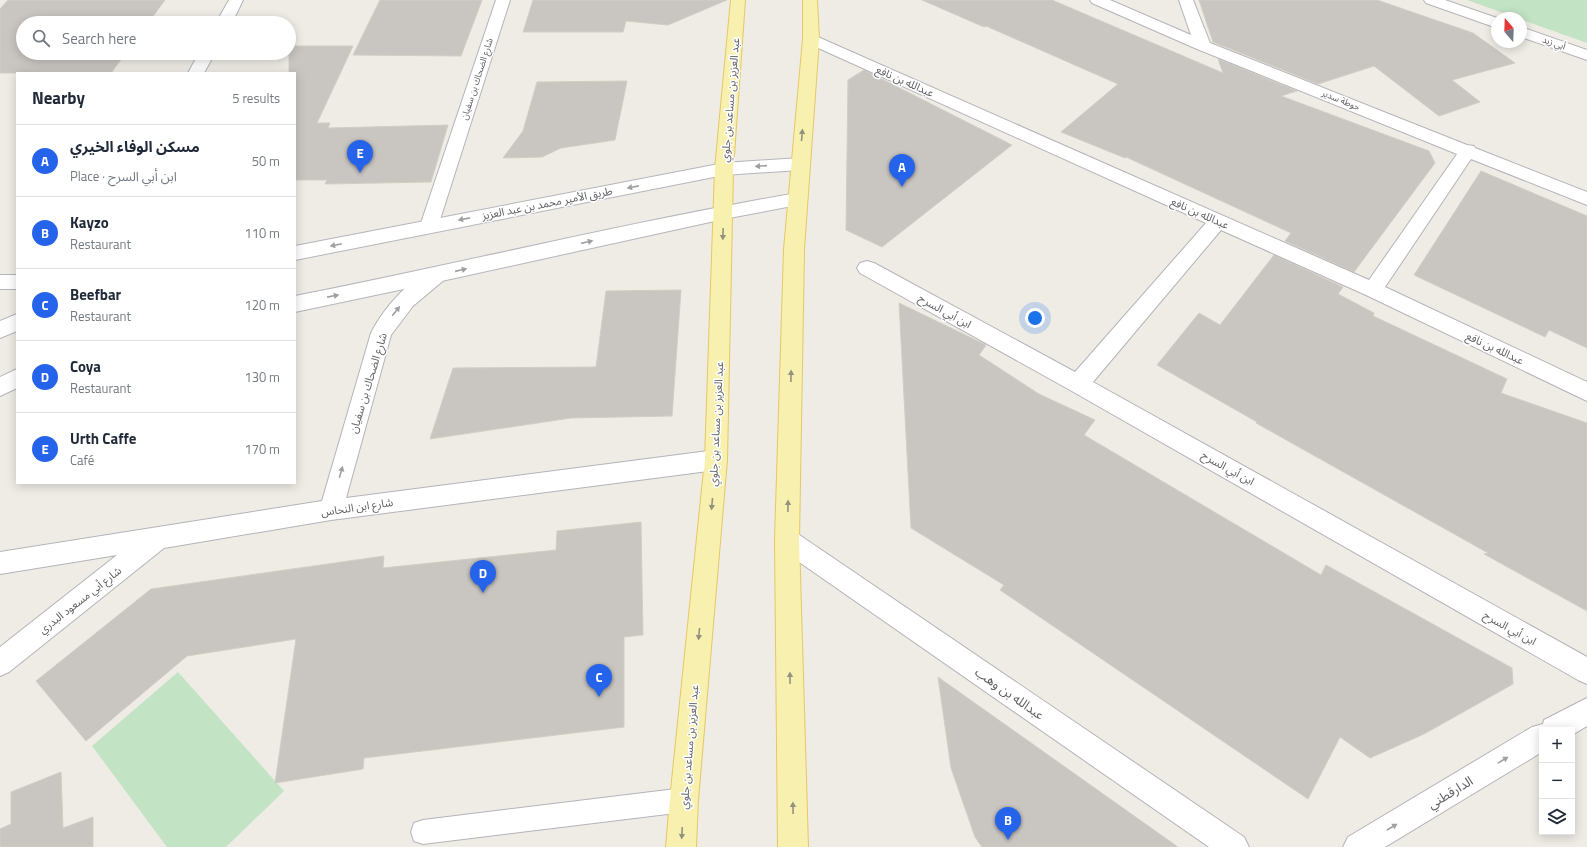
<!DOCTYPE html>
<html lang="en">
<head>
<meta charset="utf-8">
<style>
	body { margin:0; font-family:"Titillium Web","Noto Sans Arabic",sans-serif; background:#f2f2f3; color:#1f2937 }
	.controls { position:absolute; right:12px; bottom:12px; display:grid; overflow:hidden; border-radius:0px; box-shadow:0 2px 10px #0003 }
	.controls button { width:36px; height:36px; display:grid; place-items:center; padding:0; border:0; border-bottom:1px solid #e0e1e3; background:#fff; color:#1f2937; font:20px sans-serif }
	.compass { position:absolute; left:1491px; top:12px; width:36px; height:36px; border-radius:50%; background:#fff; box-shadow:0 2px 10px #0003; rotate:341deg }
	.you { position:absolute; left:1035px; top:318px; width:14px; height:14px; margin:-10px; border:3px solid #fff; border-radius:50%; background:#1a73e8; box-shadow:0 0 0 6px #1a73e833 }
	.badge { display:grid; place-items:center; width:26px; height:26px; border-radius:50%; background:#2563eb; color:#fff; font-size:13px; font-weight:700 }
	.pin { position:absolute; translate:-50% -33px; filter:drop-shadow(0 1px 2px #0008) }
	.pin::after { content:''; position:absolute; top:21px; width:14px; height:12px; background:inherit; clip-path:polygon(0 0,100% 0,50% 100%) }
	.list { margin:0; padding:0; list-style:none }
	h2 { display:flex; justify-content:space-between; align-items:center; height:52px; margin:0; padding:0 16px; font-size:17px }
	h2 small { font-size:13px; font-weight:400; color:#747a83 }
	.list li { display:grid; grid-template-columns:26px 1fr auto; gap:12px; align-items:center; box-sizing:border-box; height:72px; padding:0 16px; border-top:1px solid #e0e1e3 }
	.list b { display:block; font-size:15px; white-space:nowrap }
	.list p { margin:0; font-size:13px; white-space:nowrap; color:#747a83 }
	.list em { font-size:13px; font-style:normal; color:#747a83 }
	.icon { flex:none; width:22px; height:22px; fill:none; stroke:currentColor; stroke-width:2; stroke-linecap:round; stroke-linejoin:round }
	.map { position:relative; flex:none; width:1587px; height:847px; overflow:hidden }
	.search { position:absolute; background:#fff; box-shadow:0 2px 10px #0003; left:16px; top:16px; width:280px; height:44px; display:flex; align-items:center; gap:10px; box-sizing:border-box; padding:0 14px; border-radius:22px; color:#747a83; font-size:15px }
	.panel { position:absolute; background:#fff; box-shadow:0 2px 10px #0003; left:16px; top:72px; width:280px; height:412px; border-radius:0px }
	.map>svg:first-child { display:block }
</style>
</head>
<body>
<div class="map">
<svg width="1587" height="847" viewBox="0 0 1587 847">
	<rect width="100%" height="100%" fill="#eeece5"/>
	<path fill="#c3e3c5" d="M1467 0H1587V43Z
		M178 672 284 791 226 847H167L92 746Z"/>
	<path fill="#c9c6c2" stroke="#d2cec3" d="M8 0H165L148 23H23V53H126L111 73H0V9Z
		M380 0H482L461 56 353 55Z
		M533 0H727L668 25 626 21 623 32H523Z
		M922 0H1052L1223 73 1218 59 1297 91 1281 96 1429 151 1435 163 1354 272 1285 241 1291 233 1126 157 1125 158 1061 132 1118 84 986 26 984 27Z
		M1199 0H1377L1473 33 1515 63 1452 80 1480 102 1439 116 1374 66 1318 84 1213 42Z
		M289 46H353L317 123H330L328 128 448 125 431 182 325 184 327 180H295V73H289Z
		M864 70 1012 145 882 247 846 230 848 80Z
		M627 81 615 140 561 148 542 157 503 158 523 131 537 82Z
		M1481 171 1587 216V348L1549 330 1545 337 1414 275Z
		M1274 255 1343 287 1338 294 1374 313 1373 316 1507 379 1501 393 1587 423V611L1484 554 1488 553 1256 423 1257 422 1157 365 1199 313 1220 325Z
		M681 290 672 416 571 418 430 439 453 368 596 367 606 291Z
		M899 303 986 345 979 355 1039 394 1095 420 1084 435 1321 575 1326 565 1512 668 1513 684 1424 734 1370 758 1340 737 1308 799 1000 590 1004 585 911 528Z
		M641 522 643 635 624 637V727L364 758 363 769 275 783 296 639 187 656 86 741 36 681 151 589 384 556 383 568 556 550 557 531Z
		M938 677 1178 847H982L975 837 951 768Z
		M61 772 63 828 93 817V847H0V829L11 824V792Z"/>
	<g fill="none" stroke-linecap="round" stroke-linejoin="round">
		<g stroke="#b2b4b8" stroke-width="2">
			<path id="lane" d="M684 788 693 791 696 800 693 809 684 812 423 844 414 841 411 832 414 823 423 820Z"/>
		</g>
		<g stroke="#b2b4b8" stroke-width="2">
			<path id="street" d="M229 0H243L232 23H216Z
				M496 0H510L438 226 436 231 429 233 422 231 420 226Z
				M1090 0H1110L1191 35 1179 0H1193L1210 43 1467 145 1474 146 1475 148 1587 192V205L1471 159 1385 287 1587 382V401L1366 295 1221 230 1093 382 1587 657V684L1578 680 1070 390 860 273 857 268 860 263 867 261 874 263 1075 372 1206 223 805 42 803 39 805 36 811 34 1369 280 1457 154 1197 49 1092 3Z
				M1424 0H1445L1497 18V28L1426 3Z
				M1521 27 1587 50V60L1521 37Z
				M199 53H215L204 73H188Z
				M437 268 444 270 447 275 444 280 413 306 391 335 346 498 716 450 724 453 727 460 724 467 716 470 331 520 164 548 9 672 0 676V647L117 555 0 574V552L322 501 371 333C383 309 411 276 437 268Z
				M0 275H17V289H0Z
				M787 529 795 532 1244 837 1249 847H1209L779 548 775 540 779 532Z
				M1587 698V726L1572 735V730H1542V752L1385 847H1343L1348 837 1532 727 1543 724 1544 720Z"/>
		</g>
		<g stroke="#b4b6bb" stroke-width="2">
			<path id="secondary" d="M800 158 806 160 809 164 806 168 800 170 724 175 295 260V246L724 163Z
				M797 193 803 194 806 199 803 204 724 219 437 282 295 312V296C462 263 629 222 797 193Z
				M17 314V331L0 338V321Z
				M17 369V388L0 396V377Z"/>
		</g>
		<g stroke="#e6c766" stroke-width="2">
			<path id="primary" d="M731 0H745L733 169 727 460 698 800 696 847H666L670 800 705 460 715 169Z
				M803 0H817L819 39 804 249 799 540 808 847H778L775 540 784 249 803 39Z"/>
		</g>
		<use href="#lane" fill="#fff" fill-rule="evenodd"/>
		<use href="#street" fill="#fff" fill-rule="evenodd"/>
		<use href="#secondary" fill="#fff" fill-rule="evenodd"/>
		<use href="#primary" fill="#f8f0af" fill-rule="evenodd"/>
	</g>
	<defs><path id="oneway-solid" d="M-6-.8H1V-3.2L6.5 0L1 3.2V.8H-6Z"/></defs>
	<g fill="#93927e">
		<use href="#oneway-solid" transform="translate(802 135) rotate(-85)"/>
		<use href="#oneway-solid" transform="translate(723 234) rotate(92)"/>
		<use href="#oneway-solid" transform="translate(791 376) rotate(-89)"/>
		<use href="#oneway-solid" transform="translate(712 504) rotate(95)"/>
		<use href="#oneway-solid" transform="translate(788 506) rotate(-89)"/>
		<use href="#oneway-solid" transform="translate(699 634) rotate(95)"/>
		<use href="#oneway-solid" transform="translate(790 678) rotate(-91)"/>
		<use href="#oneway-solid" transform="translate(793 808) rotate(-91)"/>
		<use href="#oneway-solid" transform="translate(682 833) rotate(93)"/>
	</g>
	<g fill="#9e9fa2">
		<use href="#oneway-solid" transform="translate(761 166) rotate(176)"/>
		<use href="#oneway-solid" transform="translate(633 187) rotate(169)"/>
		<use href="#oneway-solid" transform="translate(464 219) rotate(169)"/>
		<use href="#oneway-solid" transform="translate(587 242) rotate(-13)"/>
		<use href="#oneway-solid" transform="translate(336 245) rotate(168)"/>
		<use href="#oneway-solid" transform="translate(461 270) rotate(-13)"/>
		<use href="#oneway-solid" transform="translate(333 296) rotate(-11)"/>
		<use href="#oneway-solid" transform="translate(396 311) rotate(-51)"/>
		<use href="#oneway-solid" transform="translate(341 472) rotate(-74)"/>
		<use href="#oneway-solid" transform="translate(1503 760) rotate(-31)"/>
		<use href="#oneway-solid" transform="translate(1392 827) rotate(-31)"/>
	</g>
	<g text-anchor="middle" stroke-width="3" stroke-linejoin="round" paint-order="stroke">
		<g font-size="9" fill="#5d5f64" stroke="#fff">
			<text transform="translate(1554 43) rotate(19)" y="3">أبي زيد</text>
			<text transform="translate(477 79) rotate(-72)" y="3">شارع الضحاك بن سفيان</text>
			<text transform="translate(1341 100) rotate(22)" y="3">حوطة سدير</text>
		</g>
		<g font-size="11" fill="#5d5f64" stroke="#fff">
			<text transform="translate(905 81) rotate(24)" y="4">عبدالله بن نافع</text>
			<text transform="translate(730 100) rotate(-85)" y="4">عبد العزيز بن مساعد بن جلوي</text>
			<text transform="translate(547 203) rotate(-11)" y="4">طريق الأمير محمد بن عبد العزيز</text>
			<text transform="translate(1200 213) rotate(24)" y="4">عبدالله بن نافع</text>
			<text transform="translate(945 311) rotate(29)" y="4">ابن أبي السرح</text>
			<text transform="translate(1495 348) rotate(25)" y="4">عبدالله بن نافع</text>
			<text transform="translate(368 383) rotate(-73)" y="4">شارع الضحاك بن سفيان</text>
			<text transform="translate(716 424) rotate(-87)" y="4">عبد العزيز بن مساعد بن جلوي</text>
			<text transform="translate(1228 468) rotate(29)" y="4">ابن أبي السرح</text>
			<text transform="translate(357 507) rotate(-8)" y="4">شارع ابن النحاس</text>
			<text transform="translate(80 600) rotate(-38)" y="4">شارع أبي مسعود البدري</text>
			<text transform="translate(1510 628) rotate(29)" y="4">ابن أبي السرح</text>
			<text transform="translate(689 747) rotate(-85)" y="4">عبد العزيز بن مساعد بن جلوي</text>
		</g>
		<g font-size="13" fill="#5d5f64" stroke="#fff">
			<text transform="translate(1010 693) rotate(35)" y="5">عبدالله بن وهب</text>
			<text transform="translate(1450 792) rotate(-31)" y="5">الدارقطني</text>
		</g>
	</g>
</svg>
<div class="controls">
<button>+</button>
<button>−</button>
<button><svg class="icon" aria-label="layers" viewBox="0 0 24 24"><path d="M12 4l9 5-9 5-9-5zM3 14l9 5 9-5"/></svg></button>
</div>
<svg class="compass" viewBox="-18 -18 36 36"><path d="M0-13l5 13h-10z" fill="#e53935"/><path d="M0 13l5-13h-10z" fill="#747a83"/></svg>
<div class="you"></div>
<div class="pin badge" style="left:902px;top:187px">A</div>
<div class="pin badge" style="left:1008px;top:840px">B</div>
<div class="pin badge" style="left:599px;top:697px">C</div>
<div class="pin badge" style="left:483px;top:593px">D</div>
<div class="pin badge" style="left:360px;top:173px">E</div>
<div class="search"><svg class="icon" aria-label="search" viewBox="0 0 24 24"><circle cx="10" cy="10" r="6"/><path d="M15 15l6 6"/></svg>Search here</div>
<section class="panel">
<h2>Nearby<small>5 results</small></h2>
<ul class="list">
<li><span class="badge">A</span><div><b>مسكن الوفاء الخيري</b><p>Place · ابن أبي السرح</p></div><em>50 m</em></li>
<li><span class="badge">B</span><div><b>Kayzo</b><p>Restaurant</p></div><em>110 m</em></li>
<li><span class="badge">C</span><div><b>Beefbar</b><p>Restaurant</p></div><em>120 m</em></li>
<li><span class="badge">D</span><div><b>Coya</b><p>Restaurant</p></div><em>130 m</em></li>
<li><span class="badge">E</span><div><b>Urth Caffe</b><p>Café</p></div><em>170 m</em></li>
</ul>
</section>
</div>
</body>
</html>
